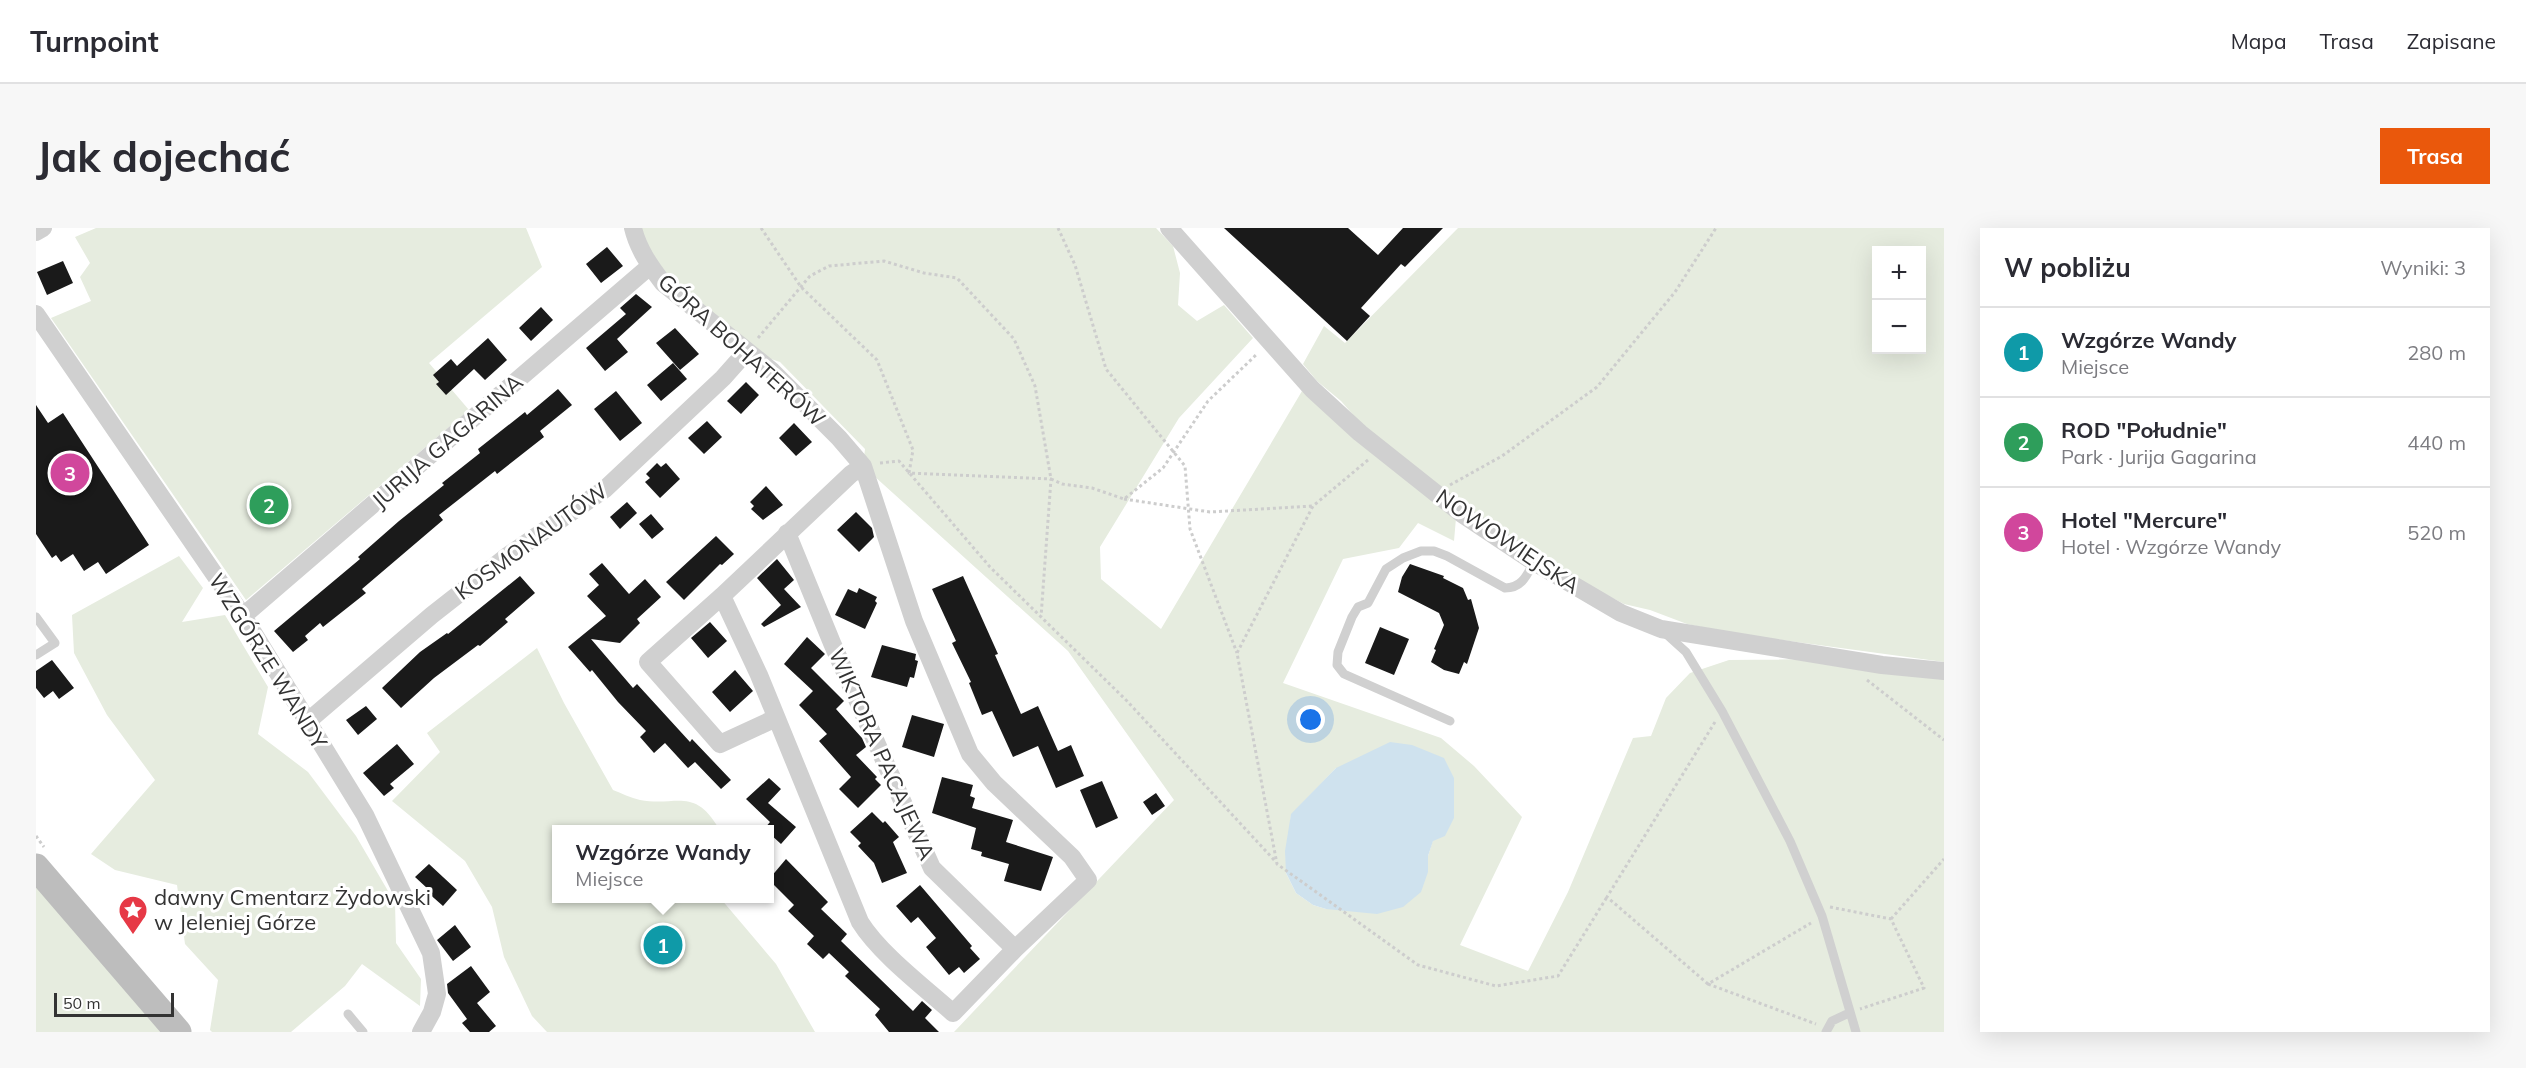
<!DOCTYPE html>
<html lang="pl">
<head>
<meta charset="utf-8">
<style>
	body { margin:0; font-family:Mulish,sans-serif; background:#f7f7f7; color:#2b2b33 }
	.controls { position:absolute; right:18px; top:18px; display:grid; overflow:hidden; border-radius:0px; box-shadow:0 6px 24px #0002 }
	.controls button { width:54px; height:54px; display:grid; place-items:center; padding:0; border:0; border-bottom:2px solid #e1e1e2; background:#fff; color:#2b2b33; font:30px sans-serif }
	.scale { position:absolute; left:18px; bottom:15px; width:120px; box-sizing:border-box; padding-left:6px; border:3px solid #333; border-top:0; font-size:16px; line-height:21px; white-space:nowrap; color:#333; -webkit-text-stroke:4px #fff; paint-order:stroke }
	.you { position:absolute; left:1275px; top:492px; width:21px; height:21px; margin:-15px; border:4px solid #fff; border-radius:50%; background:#1a73e8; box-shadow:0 0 0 9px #1a73e833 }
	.badge { display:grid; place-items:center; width:39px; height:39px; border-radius:50%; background:#ea580c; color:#fff; font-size:20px; font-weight:700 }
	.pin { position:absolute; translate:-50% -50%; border:3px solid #fff; box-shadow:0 2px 6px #0006 }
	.popup { position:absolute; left:516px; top:597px; width:222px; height:78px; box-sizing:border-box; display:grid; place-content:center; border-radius:0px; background:#fff; filter:drop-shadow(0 2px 4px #0005); font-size:20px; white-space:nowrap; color:#7c7c81 }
	.popup b { font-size:22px; color:#2b2b33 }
	.popup::after { content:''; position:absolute; left:50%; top:100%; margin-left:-12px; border:12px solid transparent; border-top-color:#fff }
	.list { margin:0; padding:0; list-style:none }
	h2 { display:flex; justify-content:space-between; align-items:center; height:78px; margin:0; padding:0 24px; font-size:26px }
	h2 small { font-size:20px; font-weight:400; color:#7c7c81 }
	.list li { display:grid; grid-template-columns:39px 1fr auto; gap:18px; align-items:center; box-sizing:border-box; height:90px; padding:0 24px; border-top:2px solid #e1e1e2 }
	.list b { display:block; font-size:22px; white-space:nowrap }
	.list p { margin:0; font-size:20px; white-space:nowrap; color:#7c7c81 }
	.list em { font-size:20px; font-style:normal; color:#7c7c81 }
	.map { position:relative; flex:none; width:1908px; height:804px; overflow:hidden; border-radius:0px }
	header { display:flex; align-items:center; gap:36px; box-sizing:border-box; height:84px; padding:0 30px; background:#fff; border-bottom:2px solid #e1e1e2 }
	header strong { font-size:28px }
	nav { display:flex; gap:33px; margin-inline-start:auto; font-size:21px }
	.intro { display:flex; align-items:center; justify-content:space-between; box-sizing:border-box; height:144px; padding:0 36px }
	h1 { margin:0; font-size:42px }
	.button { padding:15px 27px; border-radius:0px; background:#ea580c; color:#fff; font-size:21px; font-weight:700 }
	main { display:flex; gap:36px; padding:0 36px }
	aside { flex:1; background:#fff; border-radius:0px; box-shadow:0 6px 24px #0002 }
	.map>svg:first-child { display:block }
</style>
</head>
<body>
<header>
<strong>Turnpoint</strong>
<nav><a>Mapa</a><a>Trasa</a><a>Zapisane</a></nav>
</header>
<div class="intro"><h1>Jak dojechać</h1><a class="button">Trasa</a></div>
<main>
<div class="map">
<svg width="1908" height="804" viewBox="0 0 1908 804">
	<rect width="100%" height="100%" fill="#fff"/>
	<path fill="#e6ecdf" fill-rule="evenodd" d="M60 0H490L506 39 393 135 433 182 210 372 15 90 55 73 44 49 54 35 39 9Z
		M595 0H1120L1137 18 1144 45 1142 77 1161 93 1188 77 1217 110 1143 190 1064 319 1065 351 1125 401 1266 163 1420 290 1418 313 1382 295 1363 320 1307 331 1247 455 1405 510 1438 538 1486 589 1424 717 1492 743 1532 664 1597 510 1615 508 1630 470 1654 445 1693 432 1783 431 1908 447V804H918L1138 572 1032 423 827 238 829 221 744 134 711 123 641 66ZM1300 540 1397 612 1392 628 1290 681 1277 677 1260 665 1250 645 1255 587Z
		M1422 0H1908V434L1694 405 1651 396 1614 382 1588 376 1524 342 1398 257 1326 197 1305 173 1281 153 1267 136 1288 98 1309 115ZM1840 22H1886V122H1840Z
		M143 328 167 360 146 394 189 387 232 459 222 506 272 544 320 608 359 675 360 715 385 751 384 778 326 736 309 758 255 804H176L174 802 182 752 149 716 141 657 79 642 55 626 119 552 71 487 38 425 36 387Z
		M501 420 528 475 577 562C585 565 595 570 604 572 640 579 658 558 683 601L520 602V670L685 671 740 736 779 804H511L496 788 468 729 456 679 429 633 356 573 404 524 391 505Z
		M0 639 142 804H0Z"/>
	<path fill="#cfe2ee" d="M1354 514 1376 517 1408 530 1418 550V590L1409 608 1397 613 1392 628V644L1385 664 1367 679 1341 686 1290 681 1277 677 1260 665 1250 645 1249 623 1255 586 1300 540Z"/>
	<path fill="#1a1a1a" d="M1188 0H1312L1342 27 1367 0H1407L1369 39 1365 36 1325 80 1334 88 1311 113Z
		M571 19 587 38 565 55 550 36Z
		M27 33 37 55 11 67 1 44Z
		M600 66 616 79 581 111 592 124 569 143 550 120 590 86 584 80Z
		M505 79 517 92 495 113 483 100Z
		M639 100 663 126 644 142 620 115Z
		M452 110 471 132 449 152 438 141 410 167 400 156 403 154 397 147 415 131 421 138Z
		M637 135 651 151 625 173 611 157Z
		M710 154 723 167 705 186 691 173Z
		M522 161 536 177 504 203 508 209 461 246 459 243 403 287 407 292 326 361 330 365 287 399 284 395 269 408 272 412 257 424 238 403 324 331 322 329 363 293 408 257 406 255 444 225 442 221 489 184 491 187Z
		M580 163 606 195 584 213 558 181Z
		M0 177 12 195 27 185 113 317 70 346 62 334 48 343 37 326 25 334 20 327 16 330 0 306Z
		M671 193 686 209 668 226 652 210Z
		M758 195 776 214 760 228 743 210Z
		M621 235 625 239 630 235 644 251 624 270 609 254 614 250 610 246Z
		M730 258 747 277 727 292 715 281 718 278 714 274Z
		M591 274 601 285 584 301 574 289Z
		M820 284 836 300 838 309 823 324 801 302Z
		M615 286 628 301 616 311 603 296Z
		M680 308 698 326 686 337 684 336 648 372 630 354Z
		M741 331 758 352 748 361 765 379 728 399 725 396 745 377 721 350Z
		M566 335 593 366 609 351 625 369 601 391 604 395 584 415 555 411 597 460 601 456 654 514 656 511 695 552 685 561 659 534 652 540 629 515 618 525 604 509 610 503 582 474 556 442 554 444 532 419 570 388 551 368 563 357 553 346Z
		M1374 336 1408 348 1407 350 1427 360 1432 372 1435 371 1443 400 1431 436 1428 434 1423 446 1408 442 1395 434 1400 422 1398 421 1408 397 1403 385 1362 364 1366 349Z
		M484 348 499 365 469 391 472 394 444 418 442 417 398 450 365 480 346 460 384 424 411 405 412 406Z
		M927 348 962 426 959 427 985 486 1002 478 1022 523 1035 517 1048 548 1020 560 1002 518 977 529 956 483 946 487 933 455 935 454 916 415 920 413 896 361Z
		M823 360 841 369 839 373 841 375 829 401 799 387 812 361 821 365Z
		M674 394 691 413 672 430 655 410Z
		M1344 399 1373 411 1358 447 1329 435Z
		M771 409 789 426 775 440 808 473 800 481 826 510 830 519 820 527 841 549 839 551 845 557 822 580 803 561 815 549 783 513 791 506 763 477 777 463 748 436Z
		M846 417 880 426 879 432 882 433 878 450 874 449 871 459 835 449Z
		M16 432 38 460 23 471 17 463 8 470 0 460V443Z
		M699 442 717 463 694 484 676 464Z
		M330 478 341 491 322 507 310 492Z
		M876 487 908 496 898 529 866 519Z
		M361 516 378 536 354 556 358 560 348 568 327 545Z
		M906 549 937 557 934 568 939 570 936 580 977 592 970 614 1017 629 1005 663 968 653 973 636 945 628 946 624 935 621 940 600 896 585Z
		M733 550 745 561 732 575 760 599 745 616 734 606V602L728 601 734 594 710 571Z
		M1066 553 1082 590 1060 600 1044 562Z
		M1120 565 1129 578 1116 587 1107 574Z
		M836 584 847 595 849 593 863 609 857 614 871 645 846 655 838 635 822 618 825 615 814 604Z
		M750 631 792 674 785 681 811 706 805 713 877 783 886 773 896 782 889 790 903 804H853L839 787 844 781 809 748 813 744 793 725 787 731 771 716 778 708 752 683 758 677 734 653V650Z
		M393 636 421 662 407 678 390 663 392 661 379 649Z
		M884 657 936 718 934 720 944 731 928 745 923 739 913 747 890 719 900 710 882 689 875 695 860 678Z
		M419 697 435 719 417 733 401 712Z
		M435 738 454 764 441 775 460 798 453 804H434L426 795 431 791 412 765 411 756Z"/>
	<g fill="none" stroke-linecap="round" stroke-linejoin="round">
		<path stroke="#cdcdcd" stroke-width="3" stroke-dasharray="3 3" stroke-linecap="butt" d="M725 0 765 59 841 132 877 222 873 245 1015 251 1005 389
			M1022 0 1039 37 1070 141 1149 238 1154 301 1201 425
			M722 110 774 48 793 38 848 33 888 45 921 50 978 111 999 158 1015 251 1026 256 1056 260 1088 271 1127 240 1172 173 1221 126
			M1332 232 1277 278 1201 425 1241 636 1382 737 1460 758 1522 748 1571 669
			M844 235 863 233 954 339 1091 473 1240 634
			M1414 257 1466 228 1561 159 1639 64 1680 0
			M1088 271 1174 284 1277 278
			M1831 452 1908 512
			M1679 494 1571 669 1672 756 1775 695
			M0 608 8 619
			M1794 679 1855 691 1888 760 1824 781
			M1855 691 1908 631
			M1672 756 1780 796"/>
		<path stroke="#d0d0d0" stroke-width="9" d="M0 389 19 415 0 427
			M1629 405 1650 424 1686 483 1754 613 1786 688 1820 804
			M1414 493 1308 446 1301 437 1302 424 1316 389 1322 379 1332 375 1350 341 1367 330 1385 323H1398L1411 328 1469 360C1486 360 1491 347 1498 334
			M312 786 327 804
			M1790 804 1796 793 1813 785"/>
		<path stroke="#d0d0d0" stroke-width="18" d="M597 0C602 21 614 38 627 55L736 143 803 210 827 238 878 393 934 526 958 555 1036 629 1052 652 979 721 917 785C888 759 844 726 824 694L723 447 686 368
			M1133 0 1276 161 1324 205 1426 286 1498 334 1585 385 1625 401 1846 437 1908 443
			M0 4 7 0
			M0 86 207 388 329 587 395 725 401 766 396 784 385 804
			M751 305 796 415 896 640 979 721
			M207 388 614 38
			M740 490 684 516 612 434 686 368 815 246 827 238
			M271 494 396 387 470 329 569 261 687 150 711 123"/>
		<path stroke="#bdbdbd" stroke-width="27" d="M0 639 142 804"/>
	</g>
	<defs>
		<g id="sight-pin" transform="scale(1.5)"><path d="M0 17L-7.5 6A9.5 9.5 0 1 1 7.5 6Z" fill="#e63946" stroke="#fff"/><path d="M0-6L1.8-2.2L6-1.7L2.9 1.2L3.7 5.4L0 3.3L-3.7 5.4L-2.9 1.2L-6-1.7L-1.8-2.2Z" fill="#fff"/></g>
	</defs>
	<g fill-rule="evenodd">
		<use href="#sight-pin" x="97" y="682"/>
	</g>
	<g text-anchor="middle" stroke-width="6" stroke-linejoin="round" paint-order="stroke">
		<g font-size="22" fill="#333" stroke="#fff">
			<text transform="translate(706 122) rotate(42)" y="8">GÓRA BOHATERÓW</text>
			<text transform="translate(411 213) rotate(-41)" y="8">JURIJA GAGARINA</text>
			<text transform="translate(495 313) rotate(-36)" y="8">KOSMONAUTÓW</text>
			<text transform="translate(1472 313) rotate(34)" y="8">NOWOWIEJSKA</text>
			<text transform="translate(232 433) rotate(58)" y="8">WZGÓRZE WANDY</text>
			<text transform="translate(846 526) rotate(66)" y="8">WIKTORA PACAJEWA</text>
		</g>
		<g font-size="22" fill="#333" stroke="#fff" text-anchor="start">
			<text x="118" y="677">dawny Cmentarz Żydowski<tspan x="118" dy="25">w Jeleniej Górze</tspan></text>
		</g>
	</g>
</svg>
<div class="controls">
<button>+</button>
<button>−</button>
</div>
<div class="scale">50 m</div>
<div class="you"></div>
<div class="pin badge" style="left:627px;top:717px;background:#0f9aa8">1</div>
<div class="popup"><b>Wzgórze Wandy</b>Miejsce</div>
<div class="pin badge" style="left:233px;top:277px;background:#2e9e5b">2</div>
<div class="pin badge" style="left:34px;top:245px;background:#d1479c">3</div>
</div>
<aside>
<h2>W pobliżu<small>Wyniki: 3</small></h2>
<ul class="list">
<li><span class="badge" style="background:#0f9aa8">1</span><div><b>Wzgórze Wandy</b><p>Miejsce</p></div><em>280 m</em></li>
<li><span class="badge" style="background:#2e9e5b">2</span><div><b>ROD &quot;Południe&quot;</b><p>Park · Jurija Gagarina</p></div><em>440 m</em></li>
<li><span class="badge" style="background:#d1479c">3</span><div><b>Hotel &quot;Mercure&quot;</b><p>Hotel · Wzgórze Wandy</p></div><em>520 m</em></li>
</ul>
</aside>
</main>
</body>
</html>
